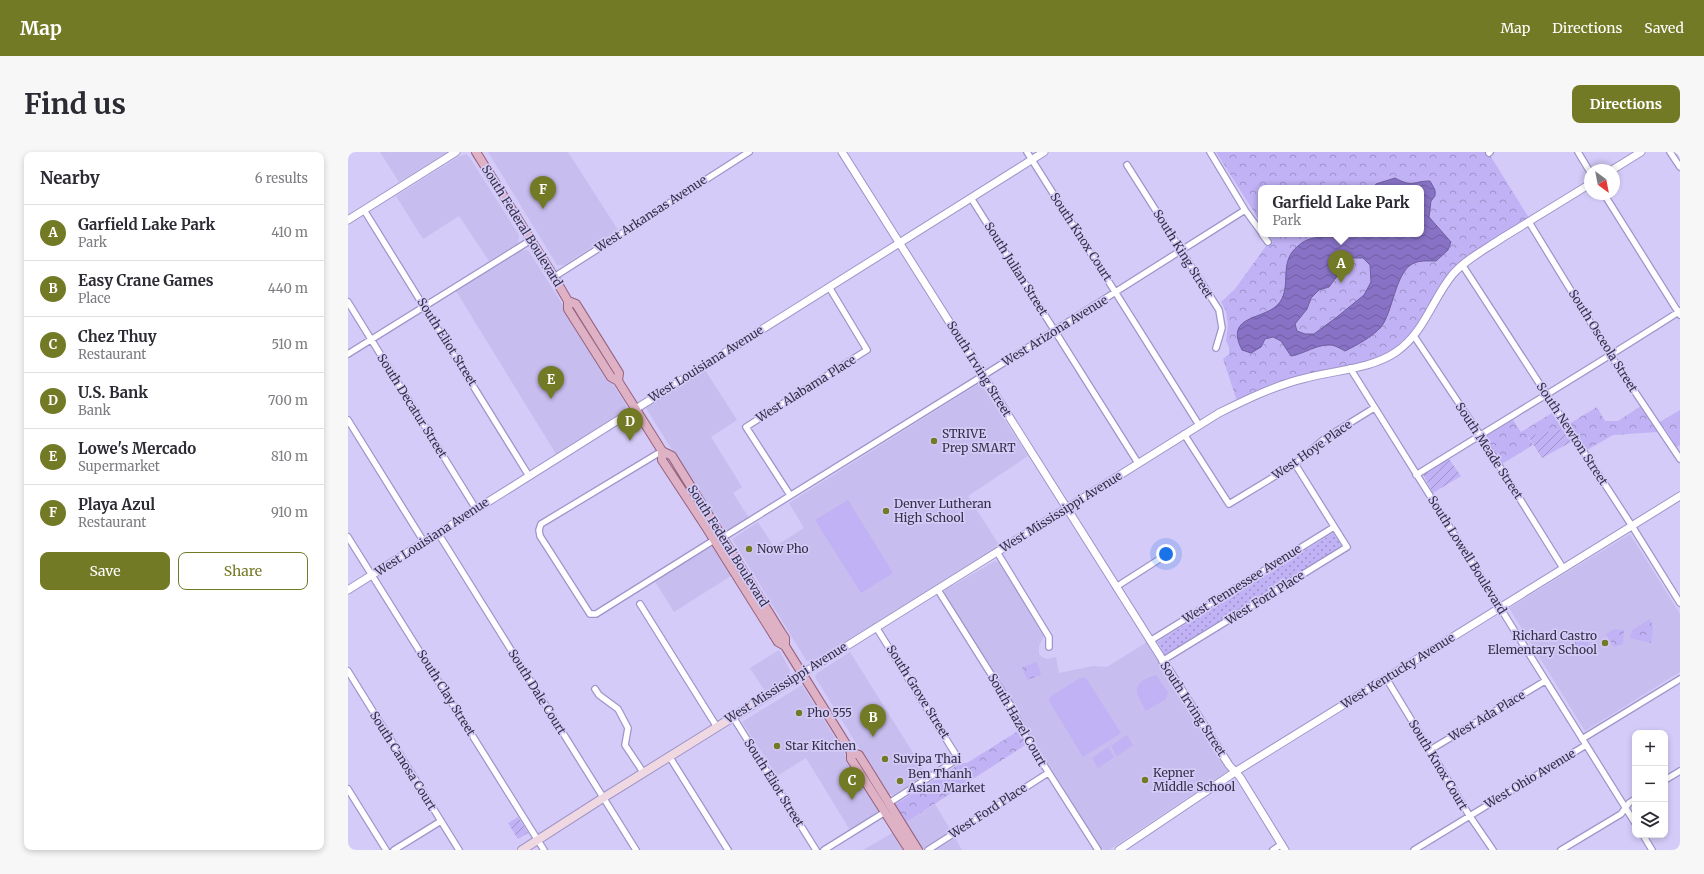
<!DOCTYPE html>
<html lang="en">
<head>
<meta charset="utf-8">
<style>
	body { margin:0; font-family:Merriweather,serif; background:#f7f7f7; color:#2b2b33 }
	.controls { position:absolute; right:12px; bottom:12px; display:grid; overflow:hidden; border-radius:8px; box-shadow:0 2px 6px #0003 }
	.controls button { width:36px; height:36px; display:grid; place-items:center; padding:0; border:0; border-bottom:1px solid #e1e1e2; background:#fff; color:#2b2b33; font:20px sans-serif }
	.compass { position:absolute; left:1236px; top:12px; width:36px; height:36px; border-radius:50%; background:#fff; box-shadow:0 2px 6px #0003; rotate:148deg }
	.you { position:absolute; left:818px; top:402px; width:14px; height:14px; margin:-10px; border:3px solid #fff; border-radius:50%; background:#1a73e8; box-shadow:0 0 0 6px #1a73e833 }
	.badge { display:grid; place-items:center; width:26px; height:26px; border-radius:50%; background:#737a25; color:#fff; font-size:13px; font-weight:700 }
	.pin { position:absolute; translate:-50% -33px; filter:drop-shadow(0 1px 2px #0008) }
	.pin::after { content:''; position:absolute; top:21px; width:14px; height:12px; background:inherit; clip-path:polygon(0 0,100% 0,50% 100%) }
	.popup { position:absolute; left:910px; top:33px; width:166px; height:52px; box-sizing:border-box; display:grid; place-content:center; border-radius:8px; background:#fff; filter:drop-shadow(0 1px 3px #0005); font-size:13px; white-space:nowrap; color:#7c7c81 }
	.popup b { font-size:15px; color:#2b2b33 }
	.popup::after { content:''; position:absolute; left:50%; top:100%; margin-left:-8px; border:8px solid transparent; border-top-color:#fff }
	.list { margin:0; padding:0; list-style:none }
	h2 { display:flex; justify-content:space-between; align-items:center; height:52px; margin:0; padding:0 16px; font-size:17px }
	h2 small { font-size:13px; font-weight:400; color:#7c7c81 }
	.list li { display:grid; grid-template-columns:26px 1fr auto; gap:12px; align-items:center; box-sizing:border-box; height:56px; padding:0 16px; border-top:1px solid #e1e1e2 }
	.list b { display:block; font-size:15px; white-space:nowrap }
	.list p { margin:0; font-size:13px; white-space:nowrap; color:#7c7c81 }
	.list em { font-size:13px; font-style:normal; color:#7c7c81 }
	.actions { display:flex; gap:8px; padding:12px 16px }
	.actions a { flex:1; padding:9px 0; border:1px solid #737a25; border-radius:8px; text-align:center; font-size:14px; color:#737a25 }
	.actions .main { background:#737a25; color:#fff }
	.icon { flex:none; width:22px; height:22px; fill:none; stroke:currentColor; stroke-width:2; stroke-linecap:round; stroke-linejoin:round }
	.map { position:relative; flex:none; width:1332px; height:698px; overflow:hidden; border-radius:8px }
	header { display:flex; align-items:center; gap:24px; box-sizing:border-box; height:56px; padding:0 20px; background:#737a25; color:#fff }
	header strong { font-size:19px }
	nav { display:flex; gap:22px; margin-inline-start:auto; font-size:14px }
	.intro { display:flex; align-items:center; justify-content:space-between; box-sizing:border-box; height:96px; padding:0 24px }
	h1 { margin:0; font-size:28px }
	.button { padding:10px 18px; border-radius:8px; background:#737a25; color:#fff; font-size:14px; font-weight:700 }
	main { display:flex; gap:24px; padding:0 24px }
	aside { flex:1; background:#fff; border-radius:8px; box-shadow:0 2px 6px #0003 }
	.map>svg:first-child { display:block }
</style>
</head>
<body>
<header>
<strong>Map</strong>
<nav><a>Map</a><a>Directions</a><a>Saved</a></nav>
</header>
<div class="intro"><h1>Find us</h1><a class="button">Directions</a></div>
<main>
<aside>
<h2>Nearby<small>6 results</small></h2>
<ul class="list">
<li><span class="badge">A</span><div><b>Garfield Lake Park</b><p>Park</p></div><em>410 m</em></li>
<li><span class="badge">B</span><div><b>Easy Crane Games</b><p>Place</p></div><em>440 m</em></li>
<li><span class="badge">C</span><div><b>Chez Thuy</b><p>Restaurant</p></div><em>510 m</em></li>
<li><span class="badge">D</span><div><b>U.S. Bank</b><p>Bank</p></div><em>700 m</em></li>
<li><span class="badge">E</span><div><b>Lowe's Mercado</b><p>Supermarket</p></div><em>810 m</em></li>
<li><span class="badge">F</span><div><b>Playa Azul</b><p>Restaurant</p></div><em>910 m</em></li>
</ul>
<div class="actions"><a class="main">Save</a><a>Share</a></div>
</aside>
<div class="map">
<svg width="1332" height="698" viewBox="0 0 1332 698">
	<defs>
		<pattern id="grass-dots" width="8" height="8" patternUnits="userSpaceOnUse"><rect width="8" height="8" fill="#c0b2f5"/><path d="M2 2h.1M6 6h.1" fill="none" stroke="#9d91c8" stroke-width="1.8" stroke-linecap="round"/></pattern>
		<pattern id="park-crowns" width="20" height="18" patternUnits="userSpaceOnUse"><rect width="20" height="18" fill="#c0b2f5"/><path d="M2 6a3 3 0 1 1 6 0M12 15a3 3 0 1 1 6 0" fill="none" stroke="#9d91c8"/></pattern>
		<pattern id="garden-furrows" width="10" height="10" patternUnits="userSpaceOnUse"><rect width="10" height="10" fill="#c0b2f5"/><path d="M-1 1l2-2M0 10L10 0M9 11l2-2" fill="none" stroke="#9d91c8"/></pattern>
		<pattern id="water-waves" width="16" height="10" patternUnits="userSpaceOnUse"><rect width="16" height="10" fill="#8772c5"/><path d="M0 5q4-4 8 0t8 0" fill="none" stroke="#6f5ea2"/></pattern>
	</defs>
	<rect width="100%" height="100%" fill="#d4cbf8"/>
	<path fill="#c7bdee" d="M32 0H99L51 30Z
		M140 0H220L270 78 216 113H209Z
		M118 2 122 6 171 83 170 91 141 109 111 64 75 87 48 44 110 5Z
		M173 98H180L182 101 277 251 278 256 275 260 208 302 108 139Z
		M357 218 389 268 363 285 394 335 385 341 401 366 378 381 375 380 298 256 302 251Z
		M632 231 680 304 620 344 651 393 463 511 458 508 384 387 410 370 426 395 456 376 441 351Z
		M1282 382 1332 462V520L1237 579 1161 456Z
		M365 391 386 422 326 460 306 428Z
		M647 409 651 411 696 484 691 494V502L694 505 699 507 708 505 711 521 745 514 759 515 799 490 880 619 761 698H756L753 696 675 571 654 532 596 441 597 437 601 434 606 433Z
		M431 498 442 518V523L417 539 402 516Z
		M502 500 579 623 546 644 540 642 467 525 469 521Z
		M454 533 532 658 502 678 458 606 429 624 394 570Z
		M587 652 603 679 574 698 557 671Z
		M546 680 557 698H515Z
		M607 686 614 698H588Z"/>
	<path fill="url(#grass-dots)" d="M985 381 987 383 994 395 817 504 810 490 814 487Z"/>
	<path fill="url(#park-crowns)" d="M868 0H1140L1181 66 1115 107 1098 124 1067 177 1046 197 1024 208 946 226 903 241 889 249 875 207 881 202V195L878 189 880 173 878 159 873 150 887 137 918 94 925 90 920 82H1073V36H913V71Z
		M1293 254 1305 274 1332 258V293L1329 295 1316 275 1309 280 1265 283 1239 298 1232 287 1223 290 1214 277 1180 285 1185 293 1154 312 1139 286V283L1165 268 1173 280 1204 261 1213 274 1221 272 1249 255 1257 269H1270Z
		M1302 467 1305 475 1303 491 1282 486 1284 478Z
		M1266 477 1276 478 1275 492 1266 495 1258 482Z
		M1236 485 1240 486 1241 494 1242 496 1232 502 1225 492Z
		M689 510 693 523 679 528 674 515Z
		M670 579 679 592 557 671 546 653 613 611H619Z"/>
	<path fill="url(#garden-furrows)" d="M1214 277 1223 290 1194 306 1180 284Z
		M1099 307H1101L1113 324 1085 341 1075 322Z
		M170 665 180 681 170 687 160 671Z"/>
	<path fill="#c0b2f5" d="M984 26 990 32 989 34 991 36H970V35Z
		M500 348 545 421 513 441 467 368Z
		M808 523 820 540 818 547 798 559C786 539 783 531 808 523Z
		M732 526H738L773 581 735 605 701 549 703 544Z
		M779 583 785 593 769 604 763 594Z
		M760 595 766 605 750 616 744 606Z"/>
	<path fill="url(#water-waves)" stroke="#6e5e9f" fill-rule="evenodd" d="M1047 26C1065 36 1065 29 1082 29L1087 38V44L1083 49 1081 65 1103 90 1100 98 1088 109C1080 109 1071 108 1064 112 1047 122 1045 160 1033 175 1024 185 1009 193 997 199 993 197 987 193 982 193 969 192 956 202 943 204L933 189 925 185 917 187 913 195 903 201 894 198C875 161 919 169 932 150 944 132 930 110 950 94 967 78 989 90 1008 82H1073V36H1025L1028 32ZM1003 106H1015L1022 113 1023 130 1016 143 989 165 966 182H957L949 179 947 172 959 157 963 146 971 138 981 135Z"/>
	<g fill="none" stroke-linecap="round" stroke-linejoin="round">
		<g stroke="#a095ca" stroke-width="8">
			<path id="minor" d="M679 0 851 273
				M862 0 897 58 913 80
				M1230 0 1242 20
				M1322 0 1332 15
				M1141 1 1142 0
				M779 13 871 158 874 176 868 196
				M1256 42 1332 163
				M623 46 790 311
				M16 58 181 324
				M1181 70 1263 204 1332 307
				M914 82 920 90
				M1115 114 1284 374 1332 451
				M206 125 401 0
				M0 150 128 357
				M1066 184 1132 283 1215 416
				M0 202 183 88
				M1002 216 1287 671
				M0 268 76 390
				M836 282 881 352 947 312 976 287 1026 256
				M314 299 193 372 191 378 192 384 242 462H248L366 388
				M1068 323C1156 268 1245 215 1332 159
				M442 343 398 275 519 198 481 135
				M90 381 288 698
				M0 385 196 698
				M374 386 641 220 897 58
				M649 400 701 485V495
				M768 435 821 401
				M590 438 663 554 678 585 750 698
				M292 452 369 575
				M528 475 608 603 605 610 541 651
				M802 489 986 375
				M814 509 999 395 947 312
				M0 519 111 698
				M1038 526 1121 663 1145 698
				M247 537 251 543 270 557 280 576 277 593 295 620
				M385 565 468 698
				M1234 587 1332 527
				M1082 598 1197 529
				M321 604 380 698
				M1317 628 1332 619
				M0 637 38 698
				M1295 683 1304 698
				M46 698 93 669
				M476 698 537 660
				M580 698 700 621
				M925 698 934 692
				M1066 698 1238 593
				M1213 698 1273 662 1281 651 1287 647"/>
		</g>
		<g stroke="#a095ca" stroke-width="9">
			<path id="tertiary" d="M494 0 881 613 892 625 937 698
				M1264 18 1293 0
				M0 68 108 0
				M0 438 696 0
				M454 522 871 261C899 247 928 233 958 226 988 218 1023 217 1048 200 1077 180 1084 147 1105 122 1118 107 1138 97 1154 86 1183 68 1213 50 1242 32
				M771 698 887 620 1332 344"/>
		</g>
		<g stroke="#a095ca" stroke-width="10">
			<path id="secondary" d="M174 698 255 646 454 522"/>
		</g>
		<g stroke="#95627e" stroke-width="10">
			<path id="primary" d="M128 0 206 125 220 149V157L263 225 270 229 314 299 324 304 433 480 437 486V494
				M220 149 228 152 271 221 270 229
				M314 299V308L358 375 430 490 437 494 503 600V607L561 698
				M503 600 511 603 570 698"/>
		</g>
		<use href="#minor" stroke="#fff" stroke-width="5.5"/>
		<use href="#tertiary" stroke="#fff" stroke-width="7"/>
		<use href="#secondary" stroke="#efd8e1" stroke-width="8"/>
		<use href="#primary" stroke="#dfb1c4" stroke-width="8"/>
	</g>
	<g fill="#737a25" stroke="#d4cbf8" stroke-width="1.5">
		<circle cx="586" cy="289" r="4"/>
		<circle cx="538" cy="359" r="4"/>
		<circle cx="401" cy="397" r="4"/>
		<circle cx="1257" cy="491" r="4"/>
		<circle cx="451" cy="561" r="4"/>
		<circle cx="429" cy="594" r="4"/>
		<circle cx="537" cy="607" r="4"/>
		<circle cx="797" cy="628" r="4"/>
		<circle cx="552" cy="629" r="4"/>
	</g>
	<g text-anchor="middle" stroke-width="3.5" stroke-linejoin="round" paint-order="stroke">
		<g font-size="12" fill="#353046" stroke="#d4cbf8">
			<text transform="translate(303 62) rotate(-33)" y="4">West Arkansas Avenue</text>
			<text transform="translate(174 74) rotate(58)" y="4">South Federal Boulevard</text>
			<text transform="translate(733 85) rotate(57)" y="4">South Knox Court</text>
			<text transform="translate(835 102) rotate(58)" y="4">South King Street</text>
			<text transform="translate(668 117) rotate(58)" y="4">South Julian Street</text>
			<text transform="translate(707 179) rotate(-32)" y="4">West Arizona Avenue</text>
			<text transform="translate(1255 189) rotate(58)" y="4">South Osceola Street</text>
			<text transform="translate(99 190) rotate(58)" y="4">South Eliot Street</text>
			<text transform="translate(358 212) rotate(-32)" y="4">West Louisiana Avenue</text>
			<text transform="translate(631 217) rotate(58)" y="4">South Irving Street</text>
			<text transform="translate(458 237) rotate(-32)" y="4">West Alabama Place</text>
			<text transform="translate(64 254) rotate(58)" y="4">South Decatur Street</text>
			<text transform="translate(1224 282) rotate(57)" y="4">South Newton Street</text>
			<text transform="translate(964 298) rotate(-35)" y="4">West Hoye Place</text>
			<text transform="translate(1141 299) rotate(57)" y="4">South Meade Street</text>
			<text transform="translate(713 360) rotate(-32)" y="4">West Mississippi Avenue</text>
			<text transform="translate(84 385) rotate(-33)" y="4">West Louisiana Avenue</text>
			<text transform="translate(380 394) rotate(58)" y="4">South Federal Boulevard</text>
			<text transform="translate(1119 403) rotate(58)" y="4">South Lowell Boulevard</text>
			<text transform="translate(894 432) rotate(-32)" y="4">West Tennessee Avenue</text>
			<text transform="translate(917 446) rotate(-32)" y="4">West Ford Place</text>
			<text transform="translate(1050 519) rotate(-32)" y="4">West Kentucky Avenue</text>
			<text transform="translate(438 531) rotate(-32)" y="4">West Mississippi Avenue</text>
			<text transform="translate(189 540) rotate(58)" y="4">South Dale Court</text>
			<text transform="translate(570 540) rotate(58)" y="4">South Grove Street</text>
			<text transform="translate(98 541) rotate(58)" y="4">South Clay Street</text>
			<text transform="translate(845 557) rotate(57)" y="4">South Irving Street</text>
			<text transform="translate(1139 564) rotate(-31)" y="4">West Ada Place</text>
			<text transform="translate(669 568) rotate(60)" y="4">South Hazel Court</text>
			<text transform="translate(55 609) rotate(58)" y="4">South Canosa Court</text>
			<text transform="translate(1090 613) rotate(59)" y="4">South Knox Court</text>
			<text transform="translate(1182 627) rotate(-31)" y="4">West Ohio Avenue</text>
			<text transform="translate(426 631) rotate(58)" y="4">South Eliot Street</text>
			<text transform="translate(640 659) rotate(-33)" y="4">West Ford Place</text>
		</g>
		<g font-size="12" fill="#353046" stroke="#d4cbf8" text-anchor="start">
			<text x="594" y="286">STRIVE<tspan x="594" dy="14">Prep SMART</tspan></text>
			<text x="546" y="356">Denver Lutheran<tspan x="546" dy="14">High School</tspan></text>
			<text x="409" y="401">Now Pho</text>
			<text x="1249" y="488" text-anchor="end">Richard Castro<tspan x="1249" dy="14">Elementary School</tspan></text>
			<text x="459" y="565">Pho 555</text>
			<text x="437" y="598">Star Kitchen</text>
			<text x="545" y="611">Suvipa Thai</text>
			<text x="805" y="625">Kepner<tspan x="805" dy="14">Middle School</tspan></text>
			<text x="560" y="626">Ben Thanh<tspan x="560" dy="14">Asian Market</tspan></text>
		</g>
	</g>
</svg>
<div class="controls">
<button>+</button>
<button>−</button>
<button><svg class="icon" aria-label="layers" viewBox="0 0 24 24"><path d="M12 4l9 5-9 5-9-5zM3 14l9 5 9-5"/></svg></button>
</div>
<svg class="compass" viewBox="-18 -18 36 36"><path d="M0-13l5 13h-10z" fill="#e53935"/><path d="M0 13l5-13h-10z" fill="#7c7c81"/></svg>
<div class="you"></div>
<div class="pin badge" style="left:993px;top:131px">A</div>
<div class="popup"><b>Garfield Lake Park</b>Park</div>
<div class="pin badge" style="left:525px;top:585px">B</div>
<div class="pin badge" style="left:504px;top:648px">C</div>
<div class="pin badge" style="left:282px;top:289px">D</div>
<div class="pin badge" style="left:203px;top:247px">E</div>
<div class="pin badge" style="left:195px;top:57px">F</div>
</div>
</main>
</body>
</html>
